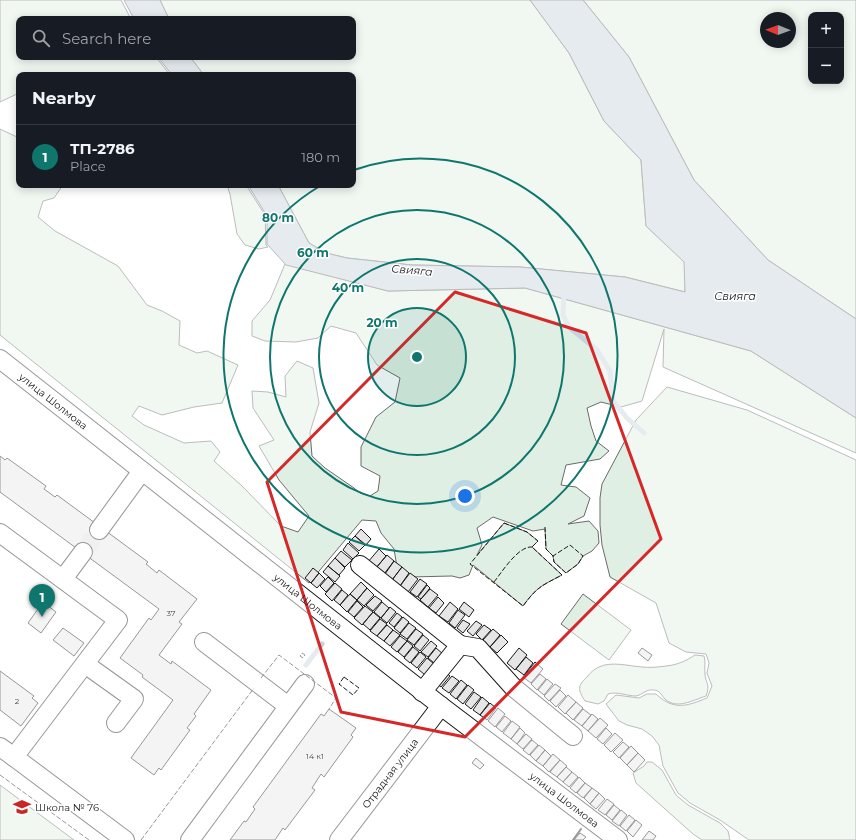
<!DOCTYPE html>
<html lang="en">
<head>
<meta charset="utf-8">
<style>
	body { margin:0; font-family:Montserrat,sans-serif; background:#20242c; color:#f1f3f6 }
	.controls { position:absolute; right:12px; top:12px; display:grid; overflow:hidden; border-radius:8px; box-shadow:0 2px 10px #0003 }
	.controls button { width:36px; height:36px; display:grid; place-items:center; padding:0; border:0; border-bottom:1px solid #363941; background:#171b24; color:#f1f3f6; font:20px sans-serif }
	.compass { position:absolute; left:760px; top:12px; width:36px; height:36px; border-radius:50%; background:#171b24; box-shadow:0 2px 10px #0003; rotate:271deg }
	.you { position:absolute; left:465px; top:496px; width:14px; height:14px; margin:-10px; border:3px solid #fff; border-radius:50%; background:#1a73e8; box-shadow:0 0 0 6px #1a73e833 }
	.badge { display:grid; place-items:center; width:26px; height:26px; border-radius:50%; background:#0f766e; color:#fff; font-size:13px; font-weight:700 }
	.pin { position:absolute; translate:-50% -33px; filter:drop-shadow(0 1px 2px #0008) }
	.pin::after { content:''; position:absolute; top:21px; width:14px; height:12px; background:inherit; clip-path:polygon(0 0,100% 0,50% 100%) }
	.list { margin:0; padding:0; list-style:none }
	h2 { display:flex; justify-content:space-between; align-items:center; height:52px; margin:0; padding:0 16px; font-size:17px }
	h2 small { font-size:13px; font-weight:400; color:#9ea1a6 }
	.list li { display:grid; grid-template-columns:26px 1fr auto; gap:12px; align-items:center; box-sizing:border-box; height:64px; padding:0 16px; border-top:1px solid #363941 }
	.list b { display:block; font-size:15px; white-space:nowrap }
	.list p { margin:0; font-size:13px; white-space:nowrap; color:#9ea1a6 }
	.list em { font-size:13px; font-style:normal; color:#9ea1a6 }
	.icon { flex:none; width:22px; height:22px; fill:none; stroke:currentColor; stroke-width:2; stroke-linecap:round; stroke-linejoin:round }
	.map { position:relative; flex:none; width:856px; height:840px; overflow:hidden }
	.search { position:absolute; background:#171b24; box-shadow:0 2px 10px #0003; left:16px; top:16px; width:340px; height:44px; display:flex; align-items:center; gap:10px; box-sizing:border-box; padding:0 14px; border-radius:8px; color:#9ea1a6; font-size:15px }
	.panel { position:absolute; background:#171b24; box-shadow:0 2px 10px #0003; left:16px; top:72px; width:340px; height:116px; border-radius:8px }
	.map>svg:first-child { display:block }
</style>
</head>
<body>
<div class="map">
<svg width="856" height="840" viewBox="0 0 856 840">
	<rect width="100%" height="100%" fill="#fff"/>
	<path fill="#e0efe3" stroke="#6a6a6a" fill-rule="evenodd" d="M0 0H121L131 19H19V57H156L170 75H19V93L0 102Z
		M160 0H530L569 53 604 121 641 160 646 226 685 262V292L625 277 520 267 412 265 347 258 326 253 309 243 278 185H353V75H204L190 57H353V19H169Z
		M583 0H856V319L768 260 694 180 629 57ZM811 15H841V81H811ZM766 18H790V42H766Z
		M0 129 19 138V185H63L54 198 43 201 38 217 55 231 118 266 147 305 162 311 180 321 179 345 197 353 207 351 238 365 222 403 194 407 162 415 139 406 132 416 144 425 184 443 211 441 220 452 214 461 242 486 281 526 298 532 309 516 279 480 259 446 274 440 253 408 252 391 268 392 286 397 285 376 297 361 313 368 319 403 310 432 312 456 325 468 354 488 360 493 370 496 378 491 380 476 361 466V447L376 417 395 402 400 378 377 365 356 333 331 326 318 338 296 342 265 341 252 336V321L270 300 285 264 388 291 525 288 751 351 856 418V453L663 367 664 329 642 401 621 407 601 402 587 408 591 426 596 441 609 451 600 459 566 465 561 485 576 487 590 498 584 516 568 524 589 521 598 531 599 543 592 551 583 556 578 564 566 573 554 562 553 556 546 549 545 529 533 531 493 517 477 528 482 545 477 555 504 523 527 532 538 541 532 547 562 575C541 586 537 587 523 606L473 565 469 575 460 578 452 576 409 577 397 567 394 549 381 533 376 521 362 520 309 583 0 335Z
		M227 185H246L265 215 266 245 268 247 259 249 245 245 237 234 230 194Z
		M667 387 747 410 856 460V840H749L720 820 690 803 678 793 663 766 659 745 652 736 642 729 627 725 619 721 606 704 616 695 639 698 647 694H656C674 711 687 706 707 698L712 686 707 673 709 663 706 654 686 652 669 643 656 603 610 577 602 545 600 525V498L602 484 636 420Z
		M583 594 631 630 609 660 561 624Z
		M695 655 704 656C706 662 704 666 705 673 705 684 711 683 706 696 693 700 677 710 665 699 661 695 660 690 653 690 646 689 642 695 636 696 626 696 618 691 608 694L604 701 598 704 585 701C578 690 577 686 587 677 590 673 594 669 599 667 611 661 629 666 642 667 649 668 659 667 666 666 677 665 686 661 695 655Z
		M647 762H652L662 770 676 795 688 805 720 823 728 831 730 840H702L693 834 636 783 633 773 644 766Z
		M0 785 74 840H0Z"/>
	<path fill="#c6d2dc" stroke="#6a6a6a" d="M124 0H160L169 19H134Z
		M530 0H583L629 57 694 180 768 260 856 319V418L751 351 525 288 388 291 286 265 267 244V216L248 185H278L309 243 326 253 347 258 412 265 520 267 625 277 685 292 684 262 646 226 641 160 604 121 569 53Z
		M158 57H190L204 75H172Z"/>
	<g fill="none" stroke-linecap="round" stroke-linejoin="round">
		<path stroke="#c6d2dc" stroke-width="5" d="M564 293 563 315 569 327 597 350 610 371 613 401 627 418 644 433
			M306 665 322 644"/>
	</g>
	<path fill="#e6e6e6" stroke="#1a1a1a" d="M0 456 5 460 7 458 46 486 44 489 55 497 57 495 148 562 146 564 157 573 159 570 197 599 179 622 182 624 159 655 171 664 172 661 211 690 194 714 196 716 187 728 190 730 161 770 159 768 154 775 131 758 173 700 142 677 143 675 120 658 149 618 151 620 159 609 0 492Z
		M361 529 371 539 366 545 355 536Z
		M355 536 365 545 359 551 349 542Z
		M348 543 359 553 353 559 343 550Z
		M379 549 386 556 376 568 368 562Z
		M341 551 352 560 345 567 335 558Z
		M387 555 394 561 384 574 376 568Z
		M335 558 345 568 339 575 328 566Z
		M394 561 402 567 392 580 385 574Z
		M328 566 340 576 335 582 323 572Z
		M402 567 409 573 400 586 392 580Z
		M313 568 319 573 311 583 305 578Z
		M319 573 325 579 317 588 311 583Z
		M410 573 418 579 408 592 400 586Z
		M328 577 334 583 326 592 320 586Z
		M420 579 427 584 417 597 410 592Z
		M361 582 367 588 357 600 350 594Z
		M335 583 342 589 332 601 325 594Z
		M427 585 430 588 421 599 418 597Z
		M367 588 374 595 364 606 357 600Z
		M430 589 438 595 428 607 420 600Z
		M342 590 348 595 340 605 334 600Z
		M350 594 357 600 347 612 340 605Z
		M375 596 382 601 373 611 366 605Z
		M438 597 444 603 436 613 429 608Z
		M357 601 363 607 354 617 348 612Z
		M43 602 56 612 41 633 28 623Z
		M382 602 389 608 381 618 374 612Z
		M450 602 458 609 448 622 439 616Z
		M464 602 474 610 469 617 459 609Z
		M365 606 373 612 362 625 354 618Z
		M390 607 396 612 387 623 381 618Z
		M458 610 465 615 455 628 449 623Z
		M373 612 380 618 370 630 363 624Z
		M397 613 402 617 394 627 389 623Z
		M403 617 409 622 400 633 394 628Z
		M380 619 387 624 377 636 370 631Z
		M463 620 470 624 463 633 457 628Z
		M476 621 482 625 473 636 467 631Z
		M409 623 416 628 407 639 400 634Z
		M387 625 393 630 384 641 377 636Z
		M484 625 491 630 482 640 476 634Z
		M63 628 84 643 74 656 53 640Z
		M416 629 423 634 414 645 407 640Z
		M493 629 500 635 490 647 483 640Z
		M393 630 400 635 390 646 384 641Z
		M423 635 429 640 420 651 414 646Z
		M501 635 508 642 497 653 490 647Z
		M400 636 407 641 397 652 391 647Z
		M407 641 413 646 404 657 398 652Z
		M431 641 437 646 428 657 421 652Z
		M413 647 419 652 410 663 404 658Z
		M436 648 443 654 434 663 428 658Z
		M519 648 527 655 515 670 507 663Z
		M642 648 652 655 648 661 638 653Z
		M420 652 426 657 417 668 411 663Z
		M526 657 533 663 524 675 516 669Z
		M427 658 434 664 425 675 418 669Z
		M535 662 543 669 531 683 523 677Z
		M0 671 34 696 32 698 38 703 21 726 0 710Z
		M444 671 450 676 441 687 435 682Z
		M540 674 546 679 537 690 531 684Z
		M452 676 459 681 449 693 442 688Z
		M547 679 553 684 544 695 538 690Z
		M461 680 467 685 456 699 450 694Z
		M555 684 561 688 549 701 544 696Z
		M468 685 474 690 463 704 457 699Z
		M560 690 566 696 556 707 550 701Z
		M474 692 481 697 471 709 465 704Z
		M568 695 576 702 565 714 558 707Z
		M482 697 489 703 480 715 473 710Z
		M576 702 583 708 573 720 566 713Z
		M490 703 496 708 487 720 480 715Z
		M498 708 505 714 495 727 488 721Z
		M329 709 356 728 351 735 353 737 324 777 321 774 312 788 315 790 285 830 283 828 275 840H230L244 821 246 822 255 809 253 807 321 714 324 716Z
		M583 709 591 715 582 726 574 720Z
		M592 714 598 719 588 731 582 726Z
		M505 716 511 721 502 732 496 727Z
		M600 718 608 725 596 738 588 731Z
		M512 721 520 727 511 739 503 733Z
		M520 728 525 733 517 744 511 739Z
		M606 728 612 734 603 744 597 739Z
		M615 733 623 740 611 752 604 745Z
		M526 734 532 739 523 749 517 744Z
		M532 740 538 745 529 755 523 750Z
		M623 742 629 747 619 758 613 752Z
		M539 745 545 750 536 761 530 755Z
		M631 746 638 753 627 765 620 758Z
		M545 750 551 756 543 766 536 761Z
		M638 753 645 760 634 772 627 765Z
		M553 754 560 760 549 772 543 766Z
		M476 758 484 765 480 769 472 763Z
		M560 760 567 766 557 777 550 772Z
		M566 767 572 772 563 782 557 777Z
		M572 772 578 777 569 787 563 782Z
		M579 777 585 783 576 793 570 788Z
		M585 783 592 788 583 798 577 793Z
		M592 788 599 793 590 804 584 798Z
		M599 793 605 799 596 809 590 804Z
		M607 799 614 804 605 815 598 810Z
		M614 805 620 810 612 820 606 815Z
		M621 810 627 815 619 826 612 821Z
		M629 815 635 820 626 831 620 826Z
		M636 820 642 825 633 837 627 831Z
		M649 831 656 836 653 840H642Z
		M580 833 586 837 583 840H574Z"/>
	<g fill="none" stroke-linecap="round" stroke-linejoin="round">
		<path stroke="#ddd" stroke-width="18" stroke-dasharray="18 9" stroke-linecap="butt" d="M83 552 99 530"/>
		<g stroke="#1a1a1a" stroke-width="20">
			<g id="minor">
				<path id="s1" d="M0 359 441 706 618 840"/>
				<path d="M99 530 142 471"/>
				<path d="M0 533 118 620 14 757 125 840"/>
				<path d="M360 565 460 645 422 692"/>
				<path d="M63 579 83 552"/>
				<path d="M204 642 288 706"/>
				<path d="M460 645 478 648 513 687 573 736"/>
				<path d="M85 664 134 699 116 723"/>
				<path d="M0 747 14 757"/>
				<path d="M190 840 305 684"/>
				<path id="s2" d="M339 840 441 706"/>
			</g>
		</g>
		<use href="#minor" stroke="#fff" stroke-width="18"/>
		<path stroke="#1a1a1a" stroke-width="1" stroke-dasharray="5 2" stroke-linecap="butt" d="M504 523 527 532 538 541 532 547 562 575C541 586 537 587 523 606L470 564Z
			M545 527 546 549 553 556 554 562 566 573 578 564 583 556 570 545 553 556
			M494 582C502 572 518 546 532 547
			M302 653 305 655 303 658 300 656Z
			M344 677 359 688 353 695 339 684Z
			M261 678 279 655 336 698 329 709
			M0 775 89 840
			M141 840 254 688"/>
		<path stroke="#1a1a1a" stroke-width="2" d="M573 840 581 829"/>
	</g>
	<path d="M0 0H856V840H0ZM455 292 586 333 661 539 465 737 341 712 267 482Z" fill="#fff" fill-opacity=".55" fill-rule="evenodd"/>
	<path fill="none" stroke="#d62828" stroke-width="3" stroke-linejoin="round" d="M455 292 586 333 661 539 465 737 341 712 267 482Z"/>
	<circle cx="417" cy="357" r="49" fill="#0f766e" fill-opacity=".12"/>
	<g fill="none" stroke="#0f766e" stroke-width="2">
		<circle cx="417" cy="357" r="49"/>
		<circle cx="417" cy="357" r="98"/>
		<circle cx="417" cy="357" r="147"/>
		<path d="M354 170A197 197 0 1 1 320 186"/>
	</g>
	<defs>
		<g id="school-bare" transform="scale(1.38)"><path d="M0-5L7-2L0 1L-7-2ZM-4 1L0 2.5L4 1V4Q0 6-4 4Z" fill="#c62828" stroke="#fff" stroke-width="2.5" paint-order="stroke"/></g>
	</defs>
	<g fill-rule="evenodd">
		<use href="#school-bare" x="22" y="807"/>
	</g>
	<g text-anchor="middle" stroke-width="3" stroke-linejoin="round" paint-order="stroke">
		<g font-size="8" fill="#4d4d4d">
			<text x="171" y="616">37</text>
			<text x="17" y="704">2</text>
			<text x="315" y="759">14 к1</text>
		</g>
		<g font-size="10" fill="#1a1a1a" stroke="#fff">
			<text dy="4" stroke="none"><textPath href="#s1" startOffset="68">улица Шолмова</textPath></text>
			<text dy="4" stroke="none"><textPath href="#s1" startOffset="392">улица Шолмова</textPath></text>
			<text dy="4" stroke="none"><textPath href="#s2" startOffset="84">Отрадная улица</textPath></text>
			<text dy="4" stroke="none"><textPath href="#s1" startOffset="716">улица Шолмова</textPath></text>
		</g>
		<g font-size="10" fill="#1a1a1a" stroke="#fff" text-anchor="start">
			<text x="35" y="811">Школа № 76</text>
		</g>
		<g font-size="11" font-style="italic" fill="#1a1a1a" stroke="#fff">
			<text transform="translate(412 270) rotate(5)" y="4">Свияга</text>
			<text x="735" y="300">Свияга</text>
		</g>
	</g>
	<circle cx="417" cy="357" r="6" fill="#0f766e" stroke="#fff" stroke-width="2"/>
	<g font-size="12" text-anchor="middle" font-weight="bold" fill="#0f766e" stroke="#fff" stroke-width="3" stroke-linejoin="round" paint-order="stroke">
		<text x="278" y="222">80 m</text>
		<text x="313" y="257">60 m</text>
		<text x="348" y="292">40 m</text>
		<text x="382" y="327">20 m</text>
	</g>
</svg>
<div class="controls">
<button>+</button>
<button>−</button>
</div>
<svg class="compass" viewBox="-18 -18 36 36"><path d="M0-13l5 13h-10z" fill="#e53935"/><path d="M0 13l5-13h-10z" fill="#9ea1a6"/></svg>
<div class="you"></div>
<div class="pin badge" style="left:42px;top:617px">1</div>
<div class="search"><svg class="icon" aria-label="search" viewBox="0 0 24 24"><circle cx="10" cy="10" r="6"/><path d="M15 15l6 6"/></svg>Search here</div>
<section class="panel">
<h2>Nearby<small></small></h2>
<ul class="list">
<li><span class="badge">1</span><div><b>ТП-2786</b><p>Place</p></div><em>180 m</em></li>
</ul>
</section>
</div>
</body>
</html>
